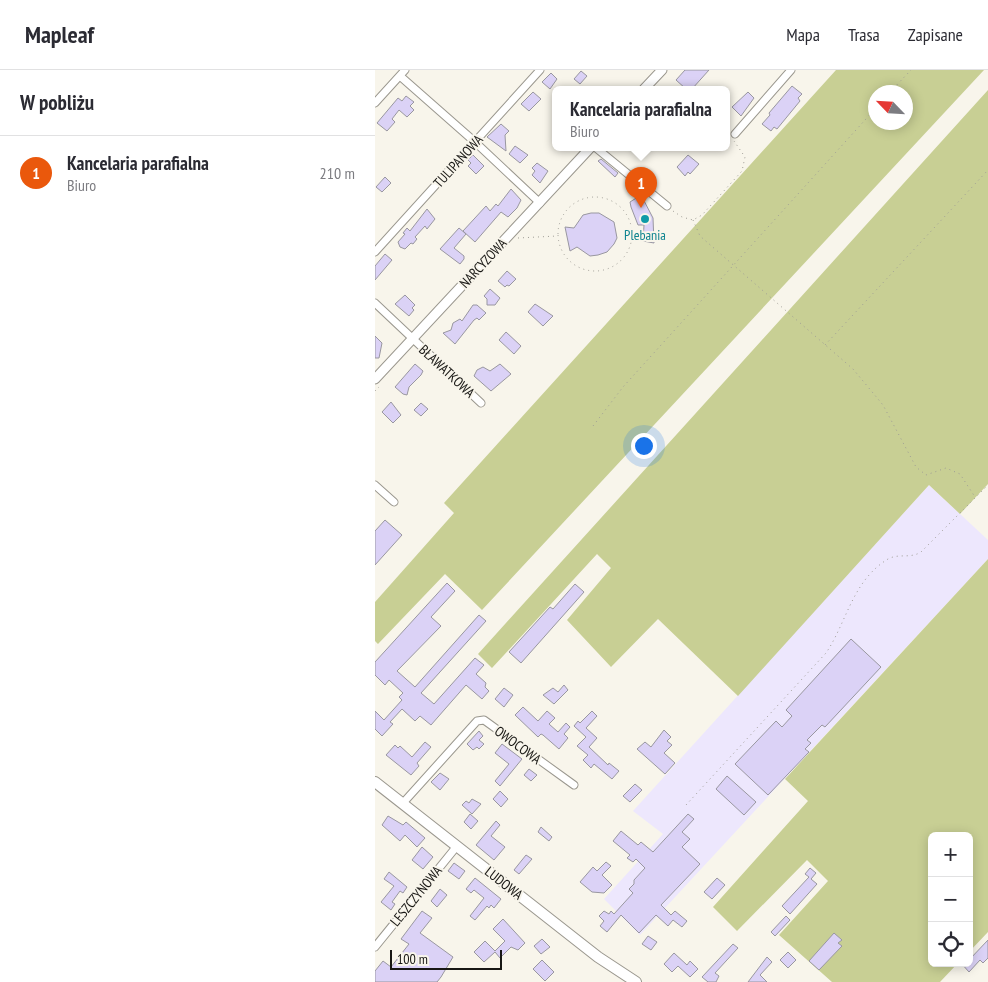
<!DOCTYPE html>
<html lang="pl">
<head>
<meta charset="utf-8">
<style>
	body { margin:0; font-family:"PT Sans Narrow",sans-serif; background:#f7f7f7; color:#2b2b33 }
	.controls { position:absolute; right:15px; bottom:15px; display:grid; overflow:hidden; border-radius:8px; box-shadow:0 2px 12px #0003 }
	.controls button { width:45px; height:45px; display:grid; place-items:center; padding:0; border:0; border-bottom:1px solid #e1e1e2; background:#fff; color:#2b2b33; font:25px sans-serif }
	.compass { position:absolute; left:493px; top:15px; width:45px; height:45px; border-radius:50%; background:#fff; box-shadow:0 2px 12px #0003; rotate:295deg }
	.scale { position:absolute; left:15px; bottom:12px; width:112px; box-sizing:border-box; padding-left:5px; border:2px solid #181714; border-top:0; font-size:14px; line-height:18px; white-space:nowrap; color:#181714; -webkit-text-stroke:4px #f8f5eb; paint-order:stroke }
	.you { position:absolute; left:268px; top:375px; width:18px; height:18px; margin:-12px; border:4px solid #fff; border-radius:50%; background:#1a73e8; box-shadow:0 0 0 8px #1a73e833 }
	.badge { display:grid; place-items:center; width:32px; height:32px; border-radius:50%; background:#ea580c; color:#fff; font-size:16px; font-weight:700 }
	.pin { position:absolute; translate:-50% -41px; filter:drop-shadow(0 1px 2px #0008) }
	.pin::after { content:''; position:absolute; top:26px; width:18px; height:15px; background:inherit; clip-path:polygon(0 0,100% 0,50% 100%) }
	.popup { position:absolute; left:177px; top:16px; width:178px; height:65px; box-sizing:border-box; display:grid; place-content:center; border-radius:8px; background:#fff; filter:drop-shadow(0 1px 4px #0005); font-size:16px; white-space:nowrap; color:#7c7c81 }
	.popup b { font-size:19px; color:#2b2b33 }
	.popup::after { content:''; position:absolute; left:50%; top:100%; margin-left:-10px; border:10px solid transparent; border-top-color:#fff }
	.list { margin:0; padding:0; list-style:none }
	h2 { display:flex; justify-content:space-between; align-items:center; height:65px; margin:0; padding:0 20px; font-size:21px }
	h2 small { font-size:16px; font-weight:400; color:#7c7c81 }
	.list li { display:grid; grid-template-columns:32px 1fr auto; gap:15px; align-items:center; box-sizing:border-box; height:75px; padding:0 20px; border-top:1px solid #e1e1e2 }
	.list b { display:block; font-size:19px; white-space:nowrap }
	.list p { margin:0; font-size:16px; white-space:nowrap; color:#7c7c81 }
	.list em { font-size:16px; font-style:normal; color:#7c7c81 }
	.icon { flex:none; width:28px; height:28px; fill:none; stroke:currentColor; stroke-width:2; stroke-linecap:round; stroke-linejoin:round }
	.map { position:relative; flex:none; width:613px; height:912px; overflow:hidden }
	header { display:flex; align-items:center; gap:30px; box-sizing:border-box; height:70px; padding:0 25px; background:#fff; border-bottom:1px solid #e1e1e2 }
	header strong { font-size:24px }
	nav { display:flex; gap:28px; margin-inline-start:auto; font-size:18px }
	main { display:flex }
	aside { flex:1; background:#fff }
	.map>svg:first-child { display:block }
</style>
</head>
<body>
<header>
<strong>Mapleaf</strong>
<nav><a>Mapa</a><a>Trasa</a><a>Zapisane</a></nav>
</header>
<main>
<aside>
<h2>W pobliżu<small></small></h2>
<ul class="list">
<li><span class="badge">1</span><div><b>Kancelaria parafialna</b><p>Biuro</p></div><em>210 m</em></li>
</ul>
</aside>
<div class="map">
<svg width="613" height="912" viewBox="0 0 613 912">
	<rect width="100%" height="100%" fill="#f8f5eb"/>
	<path fill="#ede7fd" d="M554 415 613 470V489L265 865 229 829 288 764 258 741Z"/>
	<path fill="#c8cf94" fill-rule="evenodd" d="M461 0H609L107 540 70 504 3 574 0 571V532L79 443 69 433ZM500 22H530V52H500Z
		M613 20V414L585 444 554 415 363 626 283 549 236 597 192 550 236 498 222 484 117 598 103 584Z
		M613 489V862L594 882V766H557V893H583L565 912H457L404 865 453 811 432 790 362 861 338 837 433 731 410 709Z"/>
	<path fill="#dbd2f6" stroke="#9997a0" d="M310 0H334L317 19H311L301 10Z
		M206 1 212 6 205 14 199 9Z
		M176 3 182 9 175 19 167 12Z
		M417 16 427 24 423 28 425 31 402 59 399 57 396 61 387 54 395 45 394 43Z
		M158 22 166 29 154 41 146 34Z
		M373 22 379 28 366 46 357 37Z
		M31 26 39 32 35 36 39 40 32 47 24 40 17 49 20 52 12 61 2 53 23 28 27 31Z
		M126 54 134 61 130 65 131 81 112 67Z
		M140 76 153 85 145 93 134 84Z
		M98 85 109 96 101 104 93 96 96 93 93 90Z
		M313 85 324 94 315 104 313 102 310 106 302 97Z
		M226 89 243 103 240 107 223 91Z
		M162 93 173 101 165 113 157 105 160 101 157 98Z
		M10 107 16 113 7 122 1 117Z
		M136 119 146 130 142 138 133 147 126 142 100 172 88 161 111 136 115 141 121 134 123 136Z
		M266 125 278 148 279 173 268 171 269 155H263L256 137 255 132Z
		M52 139 60 149 52 159 50 156 40 167 42 169 38 174 36 173 30 179 25 177 23 172 30 164 28 163 32 158 35 161Z
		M216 143H224L239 152 242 168 239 174 232 182 223 185 215 186 202 177 195 181 190 157 199 158 208 145Z
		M84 158 91 164 79 178 89 186V189L85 194 65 179Z
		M10 184 17 190 0 210V196Z
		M132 201 141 209 134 216 132 215 130 217 123 211Z
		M115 219 125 228 120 235H112V229L109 226Z
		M30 225 40 235 37 238 39 240 34 246 20 234Z
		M160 234 178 246 168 256 153 242Z
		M98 235H102L111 243 104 250 102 248 99 250 80 274 68 263 76 260 78 253 85 249 87 251Z
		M131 262 146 276 139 284 124 270Z
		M0 266 7 273 4 288H0Z
		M40 294 48 301 46 305 34 317 32 325 28 324 20 317Z
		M125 294 136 304 116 321 99 306 102 300 108 297 115 301Z
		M16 332 26 345 18 353 7 342Z
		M46 333 53 339 46 346 39 340Z
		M10 450 27 465 0 495V461Z
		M72 513 80 521 56 547 66 556 22 601 40 617 104 545 111 551 46 623 59 634 100 588 109 595 101 604 111 613 110 617 114 621 107 629 91 615 56 655 45 646 40 651 27 639 15 652 18 654 7 666 0 659V641L9 650 27 630 24 627 28 623 14 610 10 615 0 605V592Z
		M200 514 209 522 146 593 134 582 175 537 178 539Z
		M476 569 506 597 450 657 447 655 432 670 436 673 430 679 434 682 393 725 360 694 401 651 407 657 417 646 411 640Z
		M189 615 193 620 179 634 168 625 178 618 183 622Z
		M129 618 138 625 129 637 120 629Z
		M148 637 163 651 172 641 180 648 174 654 183 662 191 653 195 657 189 664 193 668 184 679 168 665 166 664 163 667 140 645Z
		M217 641 222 646 211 658 222 668 214 677 233 695 234 693 244 701 237 709 219 694 216 698 208 690 213 685 202 676 211 667 199 656 203 651 205 653Z
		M289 660 296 667 292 671 297 675 289 683 300 693 290 704 262 679 270 672 276 677Z
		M104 661 108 666 104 670 109 674 104 679 102 677 98 680 92 674Z
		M50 672 56 677 42 693 44 696 36 705 11 685 20 675 23 678 25 676 37 687Z
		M127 674 147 689 125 716 120 711 134 694 120 683Z
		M154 699 162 705 156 711 149 705Z
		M65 703 74 709 65 720 56 712Z
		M352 706 381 732 369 745 341 719Z
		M260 714 267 720 255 732 248 726Z
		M125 721 133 729 126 737 118 729Z
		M97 729 106 734 97 744 87 735 91 731 94 733Z
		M95 744 103 751 96 759 89 752Z
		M313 744 319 749 307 762 315 769 307 777 325 794 286 835 296 845 300 841 312 851 307 857 298 850 293 856 281 845 264 863 246 845 232 862 225 856 229 851 224 846 229 841 234 844 236 841 239 844 258 823 254 819 259 814V810L270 798 261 789 258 792 252 788 255 785 238 771 246 761 263 775 266 772 278 782Z
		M13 746 28 755 31 752 50 768 42 777 30 765 25 771 7 755Z
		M121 751 125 755 116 766 130 777 119 790 101 775Z
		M166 757 177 767 174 771 163 762Z
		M47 777 58 787 48 799 37 790Z
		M151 785 157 789 144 804 139 800Z
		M231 792 236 796 227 805 237 815 229 823 217 822 205 812 218 797 222 801Z
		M79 793 90 801 84 809 73 801Z
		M435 798 441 803 436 809 442 814 415 844 407 836 434 807 430 804Z
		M14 802 32 817 28 823 25 821 17 832 20 834 16 840 6 832 19 816 9 809Z
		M100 808 126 829 119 838 116 835 114 838 112 836 100 850 95 846 109 828 99 820 96 823 91 819Z
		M342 808 350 815 337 829 329 822Z
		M65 819 72 825 62 837 56 831Z
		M47 841 57 848 45 863 78 887 66 907 62 912H0V901L8 891 16 897 34 874 26 869Z
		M411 846 415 850 400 866 396 862Z
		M128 849 150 873 143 880 136 877 125 888 120 882 109 892 99 882 110 871 120 881 130 871 118 859Z
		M459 863 467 870 463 873 467 876 444 900 434 891Z
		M273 866 282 872 276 880 267 874Z
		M167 869 175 877 166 884 159 876Z
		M613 870V888L608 893 605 890 594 902 586 893H594V890Z
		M358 874 363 878 340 903 344 906 341 912H333L327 907Z
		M413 882 421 890 413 898 405 890Z
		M299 883 312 895 315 891 323 899 315 907 303 896 297 902 289 894Z
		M392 887 397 892 385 905 392 912H373Z
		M167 890 179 902 170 911 158 899Z"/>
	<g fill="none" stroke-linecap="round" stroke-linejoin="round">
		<g stroke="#9a978e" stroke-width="9">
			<path id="minor" d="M25 6 100 72 165 133
				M0 33 30 0
				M360 64 416 0
				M220 77 292 136
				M0 182 165 0
				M0 233 106 333
				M0 415 19 432
				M28 733 102 651 109 650 199 715
				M0 877 82 776"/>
		</g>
		<g stroke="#9a978e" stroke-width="11">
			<path id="tertiary" d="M269 19 287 0
				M0 309 216 77"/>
		</g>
		<g stroke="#9a978e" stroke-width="12">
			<path id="secondary" d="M0 712 223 887 261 912"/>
		</g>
		<path stroke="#9e9c95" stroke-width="1" stroke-dasharray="1 4" stroke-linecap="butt" d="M515 22 536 0
			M183 164a37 37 0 1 1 74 0a37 37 0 1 1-74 0Z
			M298 141 307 147 318 150 327 145 367 101 370 87 359 71
			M318 150 325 166 478 299 508 335 541 397 551 405 571 398 585 404 600 427
			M143 168 182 166
			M450 275 613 100
			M0 321 4 317
			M218 356 248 317 500 39
			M311 735 451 583C472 552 477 511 513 489 524 483 535 489 546 482L613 415"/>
		<use href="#minor" stroke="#fff" stroke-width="7"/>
		<use href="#tertiary" stroke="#fff" stroke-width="9"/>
		<use href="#secondary" stroke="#fff" stroke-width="10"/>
	</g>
	<circle fill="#0f9aa8" stroke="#f8f5eb" stroke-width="2" cx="270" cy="149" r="5"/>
	<g text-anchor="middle" stroke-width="4" stroke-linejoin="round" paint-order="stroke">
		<g font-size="14" fill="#181714" stroke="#f8f5eb">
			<text transform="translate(83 91) rotate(-48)" y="5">TULIPANOWA</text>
			<text transform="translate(108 193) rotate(-47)" y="5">NARCYZOWA</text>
			<text transform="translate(72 301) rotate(43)" y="5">BŁAWATKOWA</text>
			<text transform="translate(143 675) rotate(36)" y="5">OWOCOWA</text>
			<text transform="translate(129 813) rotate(38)" y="5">LUDOWA</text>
			<text transform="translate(41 826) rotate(-51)" y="5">LESZCZYNOWA</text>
		</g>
		<g font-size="14" fill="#0d838f" stroke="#f8f5eb">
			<text x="270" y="170">Plebania</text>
		</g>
	</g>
</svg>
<div class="controls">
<button>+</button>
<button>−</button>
<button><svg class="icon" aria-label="locate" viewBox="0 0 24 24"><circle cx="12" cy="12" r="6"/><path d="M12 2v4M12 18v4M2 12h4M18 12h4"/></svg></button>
</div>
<svg class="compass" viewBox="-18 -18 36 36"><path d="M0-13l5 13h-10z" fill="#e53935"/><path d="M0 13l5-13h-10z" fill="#7c7c81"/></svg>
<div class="scale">100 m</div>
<div class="you"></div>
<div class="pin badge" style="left:266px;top:138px">1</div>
<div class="popup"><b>Kancelaria parafialna</b>Biuro</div>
</div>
</main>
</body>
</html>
